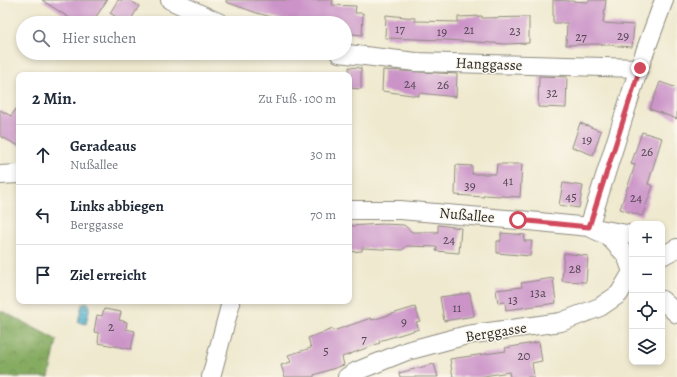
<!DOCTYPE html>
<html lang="de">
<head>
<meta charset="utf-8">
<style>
	body { margin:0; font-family:Alegreya,serif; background:#f6f6f7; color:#1f2937 }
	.controls { position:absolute; right:12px; bottom:12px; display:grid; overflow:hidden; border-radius:8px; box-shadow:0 2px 6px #0003 }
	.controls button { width:36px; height:36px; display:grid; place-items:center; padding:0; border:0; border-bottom:1px solid #e0e1e3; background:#fff; color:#1f2937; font:20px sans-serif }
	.stop { position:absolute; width:12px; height:12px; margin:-9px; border:3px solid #d1495b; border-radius:50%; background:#fff }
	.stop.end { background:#d1495b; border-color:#fff; box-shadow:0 1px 4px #0008 }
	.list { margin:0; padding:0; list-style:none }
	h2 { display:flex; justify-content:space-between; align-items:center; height:52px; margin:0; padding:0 16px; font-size:17px }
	h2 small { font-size:13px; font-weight:400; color:#747a83 }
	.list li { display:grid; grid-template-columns:26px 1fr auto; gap:12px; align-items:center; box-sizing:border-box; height:60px; padding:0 16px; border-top:1px solid #e0e1e3 }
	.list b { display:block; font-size:15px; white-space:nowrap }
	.list p { margin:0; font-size:13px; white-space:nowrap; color:#747a83 }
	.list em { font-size:13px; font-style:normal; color:#747a83 }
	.icon { flex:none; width:22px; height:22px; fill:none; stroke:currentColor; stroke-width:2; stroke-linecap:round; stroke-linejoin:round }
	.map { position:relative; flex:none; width:677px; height:377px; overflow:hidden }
	.search { position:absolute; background:#fff; box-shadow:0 2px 6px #0003; left:16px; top:16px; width:336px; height:44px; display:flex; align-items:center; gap:10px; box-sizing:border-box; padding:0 14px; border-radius:22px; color:#747a83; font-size:15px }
	.panel { position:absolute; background:#fff; box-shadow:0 2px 6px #0003; left:16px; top:72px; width:336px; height:232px; border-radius:8px }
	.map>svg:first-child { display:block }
</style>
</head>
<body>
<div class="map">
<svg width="677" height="377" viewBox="0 0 677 377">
	<defs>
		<pattern id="forest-crowns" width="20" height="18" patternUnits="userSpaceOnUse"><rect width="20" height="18" fill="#86ac62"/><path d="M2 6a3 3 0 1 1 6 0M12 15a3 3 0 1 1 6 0" fill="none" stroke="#6e8c51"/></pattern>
		<pattern id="water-rules" width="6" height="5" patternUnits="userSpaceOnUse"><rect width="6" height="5" fill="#50b1cf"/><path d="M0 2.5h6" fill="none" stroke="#4390a8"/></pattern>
	</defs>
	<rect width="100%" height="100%" fill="#fbf7ec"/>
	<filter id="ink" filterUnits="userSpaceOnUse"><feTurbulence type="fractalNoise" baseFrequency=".025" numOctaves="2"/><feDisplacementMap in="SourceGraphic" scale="8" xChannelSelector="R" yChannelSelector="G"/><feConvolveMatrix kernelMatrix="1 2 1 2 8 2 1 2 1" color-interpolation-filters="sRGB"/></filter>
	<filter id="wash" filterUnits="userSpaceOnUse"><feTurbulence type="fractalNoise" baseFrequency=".012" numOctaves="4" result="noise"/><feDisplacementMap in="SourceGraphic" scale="16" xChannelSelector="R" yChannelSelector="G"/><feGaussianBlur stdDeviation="0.9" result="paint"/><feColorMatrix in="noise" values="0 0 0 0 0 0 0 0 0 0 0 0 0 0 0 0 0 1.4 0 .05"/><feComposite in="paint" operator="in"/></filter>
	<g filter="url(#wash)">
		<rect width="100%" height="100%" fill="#efe9cf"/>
		<path fill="url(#forest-crowns)" stroke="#586c46" d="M0 312H4L57 340 49 377H0Z"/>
		<path fill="url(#water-rules)" stroke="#3e6e7d" d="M86 302H87L89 304V306H90L86 324 78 322 82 304H84Z"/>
		<g id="blocks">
			<path fill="#cb93c8" d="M42 0H107L92 23H77Z
				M118 0H129L139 6 129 23H126L110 13Z
				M226 0H333L332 5 356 6 355 13H363L362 35 345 33V23H293L257 13 226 2Z
				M553 0 589 2V0H606L603 23 634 25 632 47 596 44 566 45 567 23H553Z
				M386 15 415 18V21L458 22V17L482 16V18L529 17V43L506 44 446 40 385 38Z
				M349 67 361 68V89L349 88Z
				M383 70 457 74 456 97 419 93V96L382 91Z
				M539 76 567 77 566 108 538 107Z
				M660 82 677 88V119L650 109Z
				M19 105V146L0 136V110L11 116Z
				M580 123 601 131 593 155 572 147Z
				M642 132 662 138 648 184 653 186 642 216 620 209 635 165 631 164Z
				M497 164H522L520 197 484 195V197L455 195 456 165 472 166V174H496Z
				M563 183 583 186 579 208 559 205Z
				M383 224 404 225 412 232H438V225L461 228 459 253 436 251 437 247 407 246 402 250 362 248V251L349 252V226Z
				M501 233 525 235 524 241H532L530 256 497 253V241H501Z
				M564 253 588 256 586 282 562 281Z
				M553 278 556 303 506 310 505 302 498 303 496 290 522 287 521 283Z
				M470 293 474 316 444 321 440 297Z
				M415 307 420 321 416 322 419 329 379 341 380 343 342 357 344 365 314 375V377H285L281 365 291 362 288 355 311 348 308 338 333 329V331L371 318 372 320Z
				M104 309 121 312 119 320 127 322 126 329 135 331 131 349 98 343 99 333 94 332 97 315 102 316Z
				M539 342 542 361 532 363 534 377H510L509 372 478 377H453L450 359 506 351 505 348Z
				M434 364 438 377H400L399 373Z"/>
		</g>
	</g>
	<g filter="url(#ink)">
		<use href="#blocks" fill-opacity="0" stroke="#8d8a7d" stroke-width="1"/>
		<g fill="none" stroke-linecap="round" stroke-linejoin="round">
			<g stroke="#8d8a7d" stroke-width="20">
				<path id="minor" d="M170 0 220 23
					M339 53 416 62 639 68
					M0 175 19 174
					M349 210H400L519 220 589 227 632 235
					M662 256 677 248
					M632 272 626 255 608 236 589 227 639 68 664 0
					M662 300 677 314
					M211 377 230 306V301
					M347 377 357 371 407 351 467 335 561 322 600 307 619 294 632 272"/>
			</g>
			<use href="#minor" stroke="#fff" stroke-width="18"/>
		</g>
	</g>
	<g fill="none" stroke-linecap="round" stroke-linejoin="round" filter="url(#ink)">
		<path stroke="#d1495b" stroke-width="5" d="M518 220 589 227 640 68"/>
	</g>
	<g text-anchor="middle" stroke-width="3" stroke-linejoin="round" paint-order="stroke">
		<g font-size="13" fill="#534552">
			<text x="400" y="33">17</text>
			<text x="469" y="34">21</text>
			<text x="515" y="35">23</text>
			<text x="442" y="36">19</text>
			<text x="623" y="40">29</text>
			<text x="581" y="41">27</text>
			<text x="410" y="88">24</text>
			<text x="443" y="89">26</text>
			<text x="552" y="97">32</text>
			<text x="587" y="144">19</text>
			<text x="647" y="156">26</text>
			<text x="508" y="185">41</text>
			<text x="470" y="190">39</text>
			<text x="571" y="201">45</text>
			<text x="636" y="202">24</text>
			<text x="449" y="244">24</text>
			<text x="575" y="273">28</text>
			<text x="538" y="297">13a</text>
			<text x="513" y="304">13</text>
			<text x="457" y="312">11</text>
			<text x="404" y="326">9</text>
			<text x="111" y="331">2</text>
			<text x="364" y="343">7</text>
			<text x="326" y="355">5</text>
			<text x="524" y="360">20</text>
		</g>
		<g font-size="15" fill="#2b2b2b" stroke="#fbf7ec">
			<text transform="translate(489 64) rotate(2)" y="5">Hanggasse</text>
			<text transform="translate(467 215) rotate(5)" y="5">Nußallee</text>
			<text transform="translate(496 332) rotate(-9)" y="5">Berggasse</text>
		</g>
	</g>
</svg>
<div class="controls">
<button>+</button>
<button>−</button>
<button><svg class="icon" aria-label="locate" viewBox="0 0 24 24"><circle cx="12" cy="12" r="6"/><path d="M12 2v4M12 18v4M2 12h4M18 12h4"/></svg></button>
<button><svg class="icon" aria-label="layers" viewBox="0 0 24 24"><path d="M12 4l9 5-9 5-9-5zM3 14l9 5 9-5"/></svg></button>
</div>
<div class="stop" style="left:518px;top:220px"></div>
<div class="stop end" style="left:640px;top:68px"></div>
<div class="search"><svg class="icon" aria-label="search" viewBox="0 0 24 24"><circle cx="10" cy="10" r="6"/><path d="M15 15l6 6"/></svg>Hier suchen</div>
<section class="panel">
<h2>2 Min.<small>Zu Fuß · 100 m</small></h2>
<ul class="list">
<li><svg class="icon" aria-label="ahead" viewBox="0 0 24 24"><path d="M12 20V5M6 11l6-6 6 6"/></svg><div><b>Geradeaus</b><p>Nußallee</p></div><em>30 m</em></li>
<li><svg class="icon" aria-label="left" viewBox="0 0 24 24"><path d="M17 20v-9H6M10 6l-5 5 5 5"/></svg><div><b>Links abbiegen</b><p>Berggasse</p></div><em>70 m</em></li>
<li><svg class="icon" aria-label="arrive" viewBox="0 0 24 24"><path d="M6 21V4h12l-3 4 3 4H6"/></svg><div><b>Ziel erreicht</b></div></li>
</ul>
</section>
</div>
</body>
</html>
